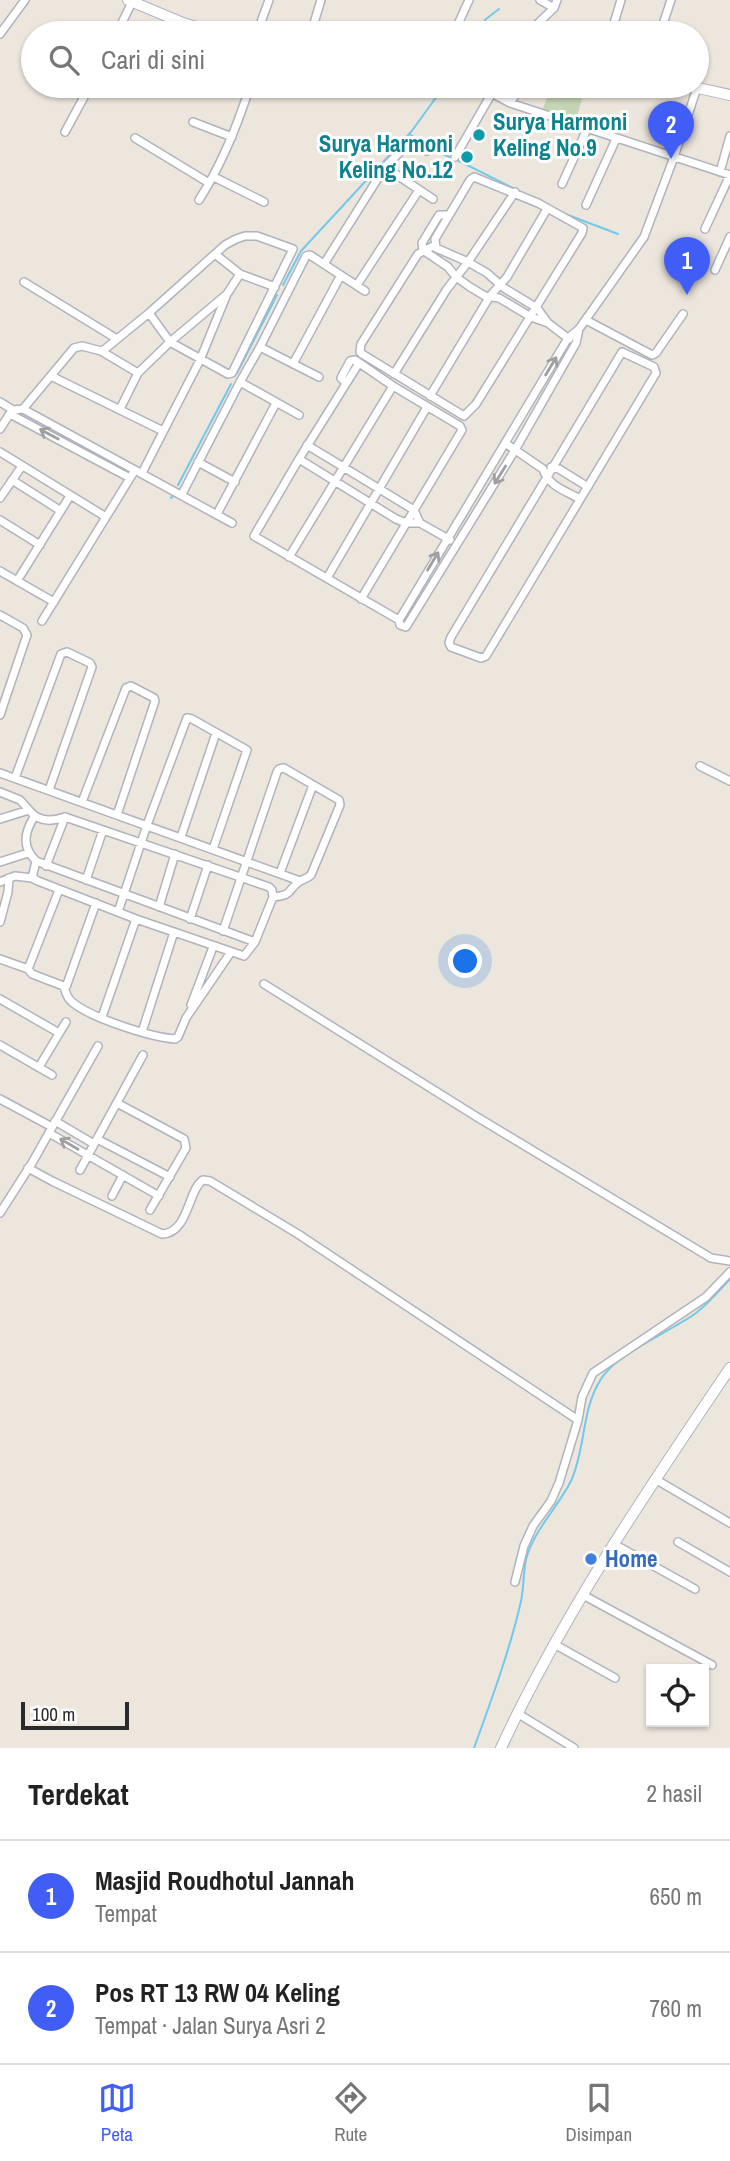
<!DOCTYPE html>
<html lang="id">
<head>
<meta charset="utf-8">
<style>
	body { margin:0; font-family:"Archivo Narrow",sans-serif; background:#f2f2f2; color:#222 }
	.controls { position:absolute; right:21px; bottom:21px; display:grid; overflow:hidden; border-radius:0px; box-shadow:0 2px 5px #0004 }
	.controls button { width:63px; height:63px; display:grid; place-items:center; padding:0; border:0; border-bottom:2px solid #e0e0e0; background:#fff; color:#222; font:35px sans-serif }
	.scale { position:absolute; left:21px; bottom:18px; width:108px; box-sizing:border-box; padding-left:7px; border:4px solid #2a2a2a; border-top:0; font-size:19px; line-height:24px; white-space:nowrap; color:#2a2a2a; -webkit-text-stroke:5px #fff; paint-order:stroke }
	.you { position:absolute; left:466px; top:962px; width:24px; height:24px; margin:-18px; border:5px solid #fff; border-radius:50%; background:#1a73e8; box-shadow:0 0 0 10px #1a73e833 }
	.badge { display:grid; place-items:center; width:46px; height:46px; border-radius:50%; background:#405ef6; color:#fff; font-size:23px; font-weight:700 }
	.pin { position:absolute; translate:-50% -58px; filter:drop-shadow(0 2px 4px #0008) }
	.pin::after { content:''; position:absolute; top:37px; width:24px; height:21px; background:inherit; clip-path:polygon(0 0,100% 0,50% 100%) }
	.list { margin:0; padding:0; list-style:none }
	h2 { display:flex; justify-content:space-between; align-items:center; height:91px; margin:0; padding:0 28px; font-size:30px }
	h2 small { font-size:23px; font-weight:400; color:#767676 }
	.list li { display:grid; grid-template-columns:46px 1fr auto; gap:21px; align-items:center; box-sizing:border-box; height:112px; padding:0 28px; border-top:2px solid #e0e0e0 }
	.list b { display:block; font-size:26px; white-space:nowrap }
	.list p { margin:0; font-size:23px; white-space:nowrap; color:#767676 }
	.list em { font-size:23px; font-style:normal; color:#767676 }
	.icon { flex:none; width:38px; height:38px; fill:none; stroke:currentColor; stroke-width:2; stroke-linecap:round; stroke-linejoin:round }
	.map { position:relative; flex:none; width:730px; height:1748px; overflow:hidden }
	.search { position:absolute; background:#fff; box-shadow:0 2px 5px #0004; left:21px; right:21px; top:21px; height:77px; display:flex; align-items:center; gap:18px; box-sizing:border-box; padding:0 24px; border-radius:38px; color:#767676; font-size:26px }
	.sheet { height:315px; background:#fff }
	nav { display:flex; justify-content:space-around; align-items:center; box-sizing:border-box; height:98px; border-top:2px solid #e0e0e0; background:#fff; font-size:19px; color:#767676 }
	nav a { display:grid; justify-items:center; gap:4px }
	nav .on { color:#405ef6 }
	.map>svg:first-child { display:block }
</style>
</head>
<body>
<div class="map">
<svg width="730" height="1748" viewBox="0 0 730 1748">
	<rect width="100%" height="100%" fill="#ece6dd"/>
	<path fill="#c4d5b4" d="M552 86H585L575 125 541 113Z"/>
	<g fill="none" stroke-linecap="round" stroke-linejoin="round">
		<path stroke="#72c9ec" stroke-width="2" d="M476 33 486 19 499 9
			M409 134 436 151 452 158
			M457 160 527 195
			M560 212 618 234
			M283 285 301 251 411 132 440 92 450 86
			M237 373 277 295
			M178 485 231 384
			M171 498 173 496
			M474 1748C491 1701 510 1650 521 1601 524 1588 523 1573 526 1559 534 1530 558 1507 571 1481 586 1448 581 1410 601 1379 617 1353 670 1332 696 1313 709 1303 719 1291 730 1279"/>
		<g stroke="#b0b3be" stroke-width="10">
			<path id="street" d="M540 0 554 8
				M531 30 554 8 557 0
				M117 33 132 2
				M257 33 269 0
				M311 33 321 0
				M371 33 372 28
				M454 33 469 0
				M611 33 621 0
				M660 33 671 0
				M0 34 25 0
				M161 86 172 91
				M479 86 510 103 730 175
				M510 103 521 86
				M193 122 232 137
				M65 132 90 86
				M135 138 209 183
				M455 157 492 93
				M385 167 433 199
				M720 172 730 136
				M214 177 264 202
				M562 184 587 129
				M199 200C222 164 237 127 250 86
				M586 205 616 139
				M448 215H439L422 243 423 250 448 267 456 277 470 287 485 296 499 298 531 317 548 323 569 339
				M705 229 730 175
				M435 245 418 254 361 344 360 352 362 354 464 416 476 404 582 233 583 228 538 203 474 177 470 180 435 239 436 248 468 262 487 273 504 288 537 308 548 323
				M215 254 240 274 275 287
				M324 264 385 167 410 142 415 143 427 151
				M715 270 730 237
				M24 282 117 339
				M357 285 419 190
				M227 294 240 274
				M586 320 652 355 656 353 683 314
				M260 347 319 377
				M101 351 138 373
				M622 352 654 367 656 373 486 656 481 658 451 647 449 643 451 637Z
				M359 363 299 459 254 536 399 620 400 625 406 627 515 450 576 343 579 329
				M293 364 341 275
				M394 374 447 289 468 262 515 192
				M51 376 163 431
				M240 382 299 415
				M346 383 341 378 350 361 355 360 393 386 460 426 462 430 361 599
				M430 396 490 296 507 277 547 209
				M0 402 13 410 23 409 232 523
				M23 409 74 348 82 346 101 351 105 349 149 313 225 245 236 239 245 236H257L293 249 232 373 228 374 170 342 149 313
				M120 409 138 373 170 342 227 294 200 360 142 473
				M10 414 130 478
				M0 429 11 412
				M505 443 543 469C548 486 566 491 580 499
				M307 445 414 510 420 523
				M0 452 106 517
				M299 459 396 519 406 523H420L450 540
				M198 462 235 482
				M551 467 559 469 588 487
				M12 480 61 511
				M182 494 240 382 260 347 306 256 310 255 365 291
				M0 498 22 466
				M217 514 276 403
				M0 520 40 545
				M289 557 393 386
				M0 571 54 602
				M327 578 427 407
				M17 581 70 496
				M0 615 23 628 27 635 0 715
				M399 620 568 338 579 329 644 237 674 157 697 88
				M42 621 135 470
				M700 766 730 781
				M0 773 300 881
				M15 778 61 654 67 652 90 663 92 667 49 790
				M0 792 20 800 29 810
				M82 802 126 688 131 686 154 698 155 701 117 815
				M34 817C24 833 22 847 36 861L255 942
				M0 819 29 810C38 822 51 822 65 817L269 887 272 890 273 897 255 942 244 956 136 919 38 881 32 878 36 861
				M181 837 216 733
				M0 862 28 853
				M46 866 65 817
				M280 873 313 785
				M86 880 103 830
				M0 882 15 876 32 878
				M159 907 175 854
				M118 912 147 825 187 718 192 719 247 750 213 849
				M190 919 208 865
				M0 922 8 892 9 878
				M223 931 277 772 279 769 284 768 339 800 340 805 311 875C308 878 304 879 300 881 286 890 295 895 273 897
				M0 959 28 969 32 974 66 987 96 903
				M28 969 59 890
				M264 984 477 1117 711 1258 730 1261
				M64 987C66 993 67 998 72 1002 91 1018 150 1037 175 1039L178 1037 186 1018 231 952
				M0 999 59 1033
				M191 1005 213 947
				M102 1017 136 919
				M142 1032 174 932
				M0 1045 52 1075
				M39 1067 66 1022
				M0 1099 52 1127
				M117 1103 184 1139 186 1148 150 1210
				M55 1121 94 1144
				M49 1133 159 1196
				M97 1139 170 1177
				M28 1168 52 1181 162 1234C189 1233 188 1189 203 1180L210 1181 298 1234 578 1420
				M80 1170 143 1055
				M112 1196 123 1175
				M0 1213 32 1163 98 1046
				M655 1479 730 1523
				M678 1542 730 1572
				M614 1544 695 1589
				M515 1582 524 1546 533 1526 551 1501 559 1483 578 1420 582 1397 593 1373 706 1297 730 1272
				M583 1595 712 1665
				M554 1644 615 1678
				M517 1713 574 1748"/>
		</g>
		<g stroke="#b0b3be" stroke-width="12">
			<path id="secondary" d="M128 0 183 23 217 33
				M498 33C511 28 522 25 534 33
				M689 86 730 95
				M501 1748C563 1614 647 1491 730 1368"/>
		</g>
		<use href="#street" stroke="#fff" stroke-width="7"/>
		<use href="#secondary" stroke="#fff" stroke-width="10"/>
	</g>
	<defs><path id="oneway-shaft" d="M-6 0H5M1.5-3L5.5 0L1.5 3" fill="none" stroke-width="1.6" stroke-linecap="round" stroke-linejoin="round" transform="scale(1.75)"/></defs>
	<g stroke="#9f9f9f">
		<use href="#oneway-shaft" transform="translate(551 366) rotate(-59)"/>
		<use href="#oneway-shaft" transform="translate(49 434) rotate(-152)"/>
		<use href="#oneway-shaft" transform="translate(500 475) rotate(122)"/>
		<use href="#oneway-shaft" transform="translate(433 561) rotate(-59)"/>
		<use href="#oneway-shaft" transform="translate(69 1144) rotate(-150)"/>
	</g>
	<g fill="#0f9aa8" stroke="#fff" stroke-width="2.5">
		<circle cx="479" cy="135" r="7"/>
		<circle cx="467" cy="157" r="7"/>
	</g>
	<circle fill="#3f7fe0" stroke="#fff" stroke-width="2.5" cx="591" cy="1559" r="7"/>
	<g text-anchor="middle" stroke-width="6" stroke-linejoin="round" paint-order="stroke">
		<g font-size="23" font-weight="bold" fill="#0d838f" stroke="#fff" text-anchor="start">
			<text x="493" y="130">Surya Harmoni<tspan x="493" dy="26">Keling No.9</tspan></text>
			<text x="453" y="152" text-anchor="end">Surya Harmoni<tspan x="453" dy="26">Keling No.12</tspan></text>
		</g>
		<g font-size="23" font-weight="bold" fill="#366cbe" stroke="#fff" text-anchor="start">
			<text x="605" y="1567">Home</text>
		</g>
	</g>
</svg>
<div class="controls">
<button><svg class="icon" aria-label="locate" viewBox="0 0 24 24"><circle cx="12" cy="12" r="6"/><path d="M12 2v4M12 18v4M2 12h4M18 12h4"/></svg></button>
</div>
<div class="scale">100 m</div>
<div class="you"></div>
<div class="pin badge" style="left:687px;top:295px">1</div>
<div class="pin badge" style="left:671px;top:159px">2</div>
<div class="search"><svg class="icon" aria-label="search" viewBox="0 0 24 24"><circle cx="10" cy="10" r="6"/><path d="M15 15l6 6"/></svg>Cari di sini</div>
</div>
<section class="sheet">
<h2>Terdekat<small>2 hasil</small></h2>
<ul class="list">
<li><span class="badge">1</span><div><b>Masjid Roudhotul Jannah</b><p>Tempat</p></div><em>650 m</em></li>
<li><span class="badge">2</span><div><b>Pos RT 13 RW 04 Keling</b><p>Tempat · Jalan Surya Asri 2</p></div><em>760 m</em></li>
</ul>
</section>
<nav>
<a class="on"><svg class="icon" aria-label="map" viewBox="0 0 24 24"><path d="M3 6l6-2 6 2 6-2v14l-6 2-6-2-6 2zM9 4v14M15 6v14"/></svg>Peta</a>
<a><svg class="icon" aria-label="directions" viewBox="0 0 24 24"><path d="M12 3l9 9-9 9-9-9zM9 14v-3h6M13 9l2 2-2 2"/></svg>Rute</a>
<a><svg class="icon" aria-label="saved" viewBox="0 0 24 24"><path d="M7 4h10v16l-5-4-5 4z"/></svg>Disimpan</a>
</nav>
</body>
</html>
